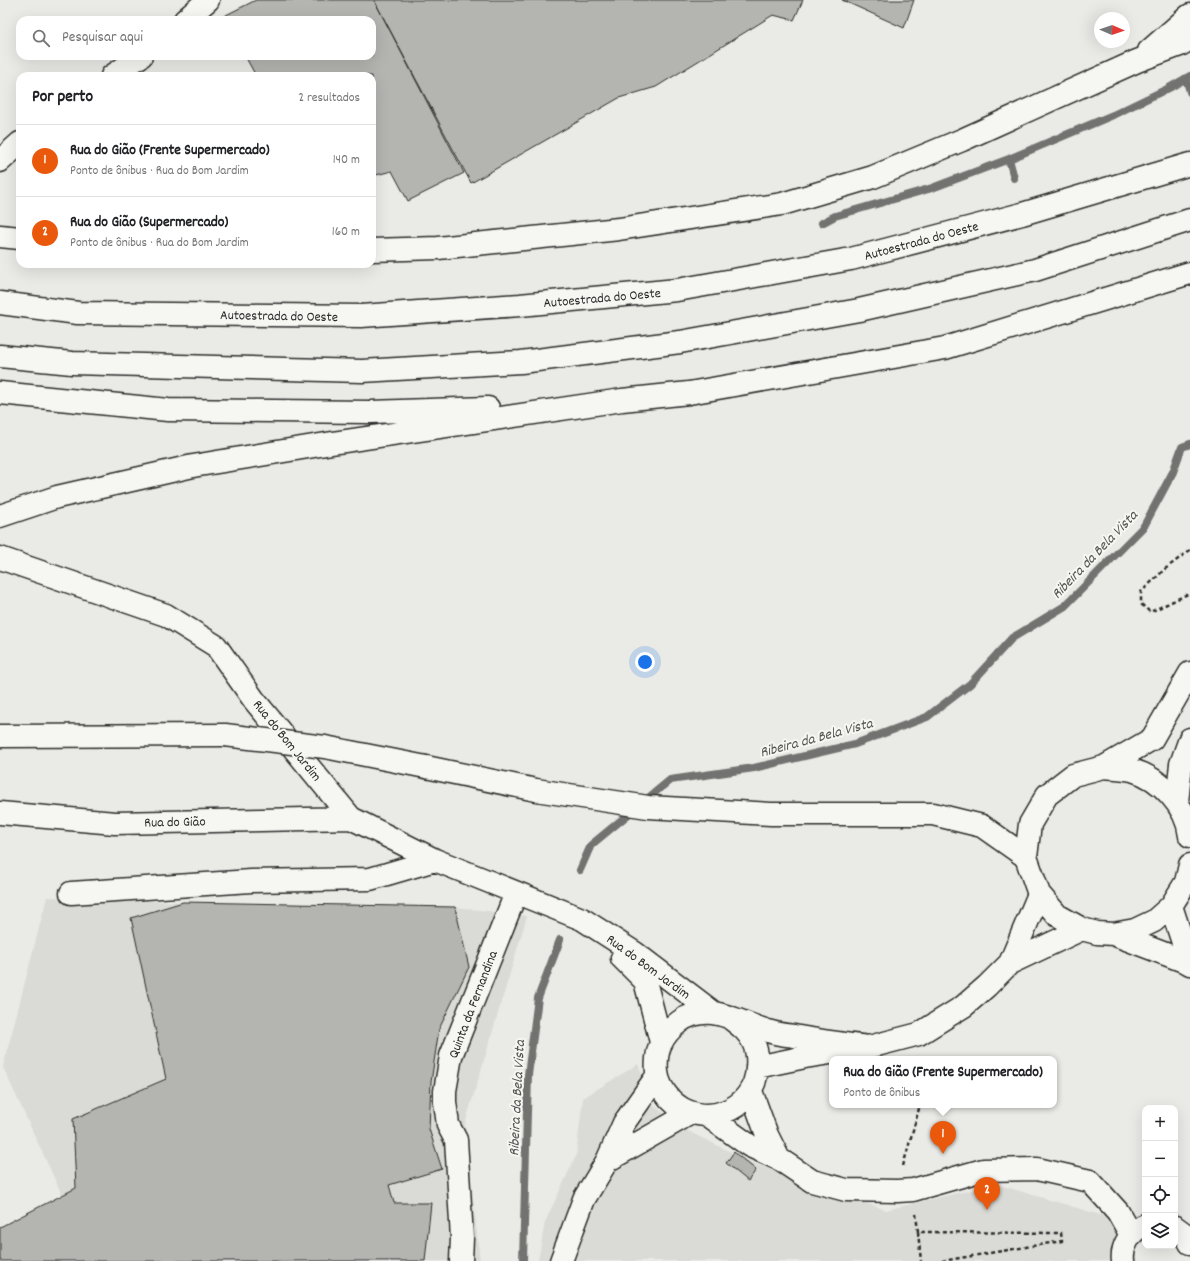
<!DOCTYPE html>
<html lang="pt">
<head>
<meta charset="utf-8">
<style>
	body { margin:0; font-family:Dekko,sans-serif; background:#f6f6f6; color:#202124 }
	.controls { position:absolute; right:12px; bottom:12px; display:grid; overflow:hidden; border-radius:8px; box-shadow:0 4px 16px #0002 }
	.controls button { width:36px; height:36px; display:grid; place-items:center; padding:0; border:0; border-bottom:1px solid #e0e0e0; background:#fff; color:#202124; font:20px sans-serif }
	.compass { position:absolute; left:1094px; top:12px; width:36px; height:36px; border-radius:50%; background:#fff; box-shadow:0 4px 16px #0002; rotate:92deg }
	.you { position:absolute; left:645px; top:662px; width:14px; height:14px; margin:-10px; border:3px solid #fff; border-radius:50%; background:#1a73e8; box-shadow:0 0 0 6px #1a73e833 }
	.badge { display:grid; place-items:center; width:26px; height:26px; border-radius:50%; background:#ea580c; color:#fff; font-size:13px; font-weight:700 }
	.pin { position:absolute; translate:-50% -33px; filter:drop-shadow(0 1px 2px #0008) }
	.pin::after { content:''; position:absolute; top:21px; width:14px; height:12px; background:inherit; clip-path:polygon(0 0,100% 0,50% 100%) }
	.popup { position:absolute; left:829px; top:1056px; width:228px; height:52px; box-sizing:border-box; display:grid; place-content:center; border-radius:8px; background:#fff; filter:drop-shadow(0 1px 3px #0005); font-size:13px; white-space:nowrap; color:#757577 }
	.popup b { font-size:15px; color:#202124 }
	.popup::after { content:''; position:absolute; left:50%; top:100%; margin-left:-8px; border:8px solid transparent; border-top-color:#fff }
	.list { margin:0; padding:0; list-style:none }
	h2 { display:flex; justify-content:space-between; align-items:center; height:52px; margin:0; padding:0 16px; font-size:17px }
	h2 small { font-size:13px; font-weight:400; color:#757577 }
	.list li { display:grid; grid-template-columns:26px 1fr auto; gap:12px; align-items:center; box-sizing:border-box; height:72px; padding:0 16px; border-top:1px solid #e0e0e0 }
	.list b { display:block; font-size:15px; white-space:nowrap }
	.list p { margin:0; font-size:13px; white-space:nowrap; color:#757577 }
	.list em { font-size:13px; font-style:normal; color:#757577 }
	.icon { flex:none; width:22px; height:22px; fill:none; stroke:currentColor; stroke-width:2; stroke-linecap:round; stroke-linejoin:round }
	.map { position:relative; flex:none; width:1190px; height:1261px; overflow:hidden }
	.search { position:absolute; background:#fff; box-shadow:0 4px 16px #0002; left:16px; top:16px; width:360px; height:44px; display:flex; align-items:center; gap:10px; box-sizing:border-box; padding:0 14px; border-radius:12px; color:#757577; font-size:15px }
	.panel { position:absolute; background:#fff; box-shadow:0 4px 16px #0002; left:16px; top:72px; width:360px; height:196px; border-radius:12px }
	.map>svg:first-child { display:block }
</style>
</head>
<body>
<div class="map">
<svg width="1190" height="1261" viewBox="0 0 1190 1261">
	<rect width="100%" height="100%" fill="#eaeae6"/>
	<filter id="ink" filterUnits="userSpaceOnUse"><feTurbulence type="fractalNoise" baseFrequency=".025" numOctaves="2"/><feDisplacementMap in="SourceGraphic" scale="8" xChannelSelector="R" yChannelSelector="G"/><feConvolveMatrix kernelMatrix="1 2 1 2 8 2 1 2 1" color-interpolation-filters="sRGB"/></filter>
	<g filter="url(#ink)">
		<path fill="#dadad6" d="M47 897 183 902 455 907 527 916 465 1124 480 1261H0V1227L62 1195 3 1067Z
			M638 1064 654 1106 688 1131 755 1164 886 1210 996 1184 1121 1221 1138 1261H538L545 1222 576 1156 583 1098Z"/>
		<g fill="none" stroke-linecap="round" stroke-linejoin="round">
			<path stroke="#727270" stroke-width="8" d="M1186 78 1190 92
				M1009 159 1014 178
				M822 223 835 216 932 188 1009 159 1113 115 1169 88 1190 76
				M580 870 591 845 670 780 754 768 855 744 927 717 970 684 1012 638 1065 606 1144 526 1173 472 1182 447 1190 444
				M523 1261 528 1075 538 998 560 940"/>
		</g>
		<path fill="#b4b4b1" stroke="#2b2b2b" d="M256 0H374L464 173 408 201 392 171 372 176V76H256L245 56H372V20H226L224 16Z
			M374 0H803L794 20 773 15 656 87 619 98 471 183Z
			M842 0H914L904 28Z
			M183 902 455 907 469 967 439 1029 431 1082 429 1129 442 1169 389 1185 394 1203H431L425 1261H0V1227L76 1188 73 1119 166 1079 131 918Z
			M734 1152 756 1170 748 1181 726 1163Z"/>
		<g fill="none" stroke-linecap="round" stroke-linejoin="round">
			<g stroke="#2b2b2b" stroke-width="25">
				<path id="minor" d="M185 20 208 0
					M112 76 141 56
					M0 161 20 143
					M0 558 166 615 216 646 254 700 351 818 435 860 582 919 635 953 714 1013
					M1190 673 1152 739 1104 767 1073 775 1047 795 1030 824 1026 857 1039 894 1057 915 1082 929 1097 933 1113 934 1135 930 1154 921 1171 906 1186 882 1190 865
					M1104 767C1113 768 1123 768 1132 770 1160 778 1187 806 1190 836
					M1177 802 1181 764 1190 739
					M0 813 115 823 351 818
					M71 893 251 881 370 879 435 860
					M1171 906 1190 964
					M1113 934 1189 963
					M622 958 645 981 661 1042
					M1010 963 1039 894
					M730 1018C739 1025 748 1031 753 1042 757 1050 758 1059 757 1068 755 1112 700 1131 670 1099 664 1092 658 1082 657 1072 655 1051 661 1036 679 1022 688 1015 701 1012 713 1013 729 1015 751 1026 768 1031 776 1034 786 1035 794 1036 819 1041 844 1044 869 1047
					M757 1067 805 1057 869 1047 919 1034 964 1006 987 986 1010 963 1082 929
					M751 1091 767 1135 779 1159
					M708 1116 750 1146 779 1159 812 1181 846 1190 897 1191 913 1190 983 1170 1037 1169 1090 1181 1118 1212 1131 1235
					M607 1161 691 1113
					M1175 1227 1186 1235 1190 1243
					M461 1261 462 1238 456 1140 448 1125 445 1102V1091L451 1056 516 893
					M561 1261 584 1199 607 1161 624 1123 657 1076
					M1123 1261C1121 1246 1131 1230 1145 1225"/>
			</g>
			<g stroke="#2b2b2b" stroke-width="25">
				<path id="highway" d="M1149 51 1190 15
					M0 236 20 238
					M372 250 438 248 619 229 782 204 873 177 962 140 1137 61 1180 45 1190 39
					M0 303 78 313 361 316 520 305 677 290 851 259 1022 214 1190 164
					M0 356 72 363 362 371 521 362 680 342 859 310 1035 270 1190 220
					M0 393 168 410 371 412 488 408
					M0 516 57 497 193 466 332 443 622 400 689 393 945 348 1190 273
					M0 736 225 735
					M426 767 536 790 648 807 771 814H933L982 826 1026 857"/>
			</g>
			<path stroke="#2b2b2b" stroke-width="2.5" stroke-dasharray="4 3" stroke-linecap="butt" d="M1190 550 1165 569 1141 592V604L1150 612 1190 593
				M903 1166 920 1105
				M916 1214 918 1232 1061 1233 1062 1241 942 1261
				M918 1232 921 1261"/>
			<use href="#minor" stroke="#f6f6f2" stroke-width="22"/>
			<use href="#highway" stroke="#f6f6f2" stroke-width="22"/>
			<g stroke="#2b2b2b" stroke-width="25" stroke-linecap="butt">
				<path id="highway-bridge" d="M225 735 325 747 426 767"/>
			</g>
			<use href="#highway-bridge" stroke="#f6f6f2" stroke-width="22"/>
		</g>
	</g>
	<g text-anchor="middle" stroke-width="4" stroke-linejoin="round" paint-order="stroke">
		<g font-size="14" fill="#2b2b2b" stroke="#f6f6f2">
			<text transform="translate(921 240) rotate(-15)" y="5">Autoestrada do Oeste</text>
			<text transform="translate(602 297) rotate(-5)" y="5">Autoestrada do Oeste</text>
			<text transform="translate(279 315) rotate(1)" y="5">Autoestrada do Oeste</text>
			<text transform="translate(288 740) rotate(51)" y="5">Rua do Bom Jardim</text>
			<text transform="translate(175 821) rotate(-1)" y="5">Rua do Gião</text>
			<text transform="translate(649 966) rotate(36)" y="5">Rua do Bom Jardim</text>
			<text transform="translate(472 1004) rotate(-69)" y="5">Quinta da Fernandina</text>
		</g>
		<g font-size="15" font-style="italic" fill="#545453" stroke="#f6f6f2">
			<text transform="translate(1094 554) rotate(-46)" y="5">Ribeira da Bela Vista</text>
			<text transform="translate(816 737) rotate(-15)" y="5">Ribeira da Bela Vista</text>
			<text transform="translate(516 1098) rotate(-87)" y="5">Ribeira da Bela Vista</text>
		</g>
	</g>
</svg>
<div class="controls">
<button>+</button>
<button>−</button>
<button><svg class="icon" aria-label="locate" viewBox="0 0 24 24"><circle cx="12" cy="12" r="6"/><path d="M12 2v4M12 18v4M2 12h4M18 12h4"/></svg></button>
<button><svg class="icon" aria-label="layers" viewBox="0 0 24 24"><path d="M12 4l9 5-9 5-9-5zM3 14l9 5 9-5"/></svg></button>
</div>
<svg class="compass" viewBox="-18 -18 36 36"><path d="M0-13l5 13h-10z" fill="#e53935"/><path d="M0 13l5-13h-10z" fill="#757577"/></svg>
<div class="you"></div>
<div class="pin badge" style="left:943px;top:1154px">1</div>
<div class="popup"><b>Rua do Gião (Frente Supermercado)</b>Ponto de ônibus</div>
<div class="pin badge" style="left:987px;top:1210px">2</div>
<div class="search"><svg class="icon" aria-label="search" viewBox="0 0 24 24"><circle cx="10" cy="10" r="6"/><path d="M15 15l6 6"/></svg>Pesquisar aqui</div>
<section class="panel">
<h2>Por perto<small>2 resultados</small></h2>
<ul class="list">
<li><span class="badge">1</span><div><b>Rua do Gião (Frente Supermercado)</b><p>Ponto de ônibus · Rua do Bom Jardim</p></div><em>140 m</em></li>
<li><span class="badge">2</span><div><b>Rua do Gião (Supermercado)</b><p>Ponto de ônibus · Rua do Bom Jardim</p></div><em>160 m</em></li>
</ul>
</section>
</div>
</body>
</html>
